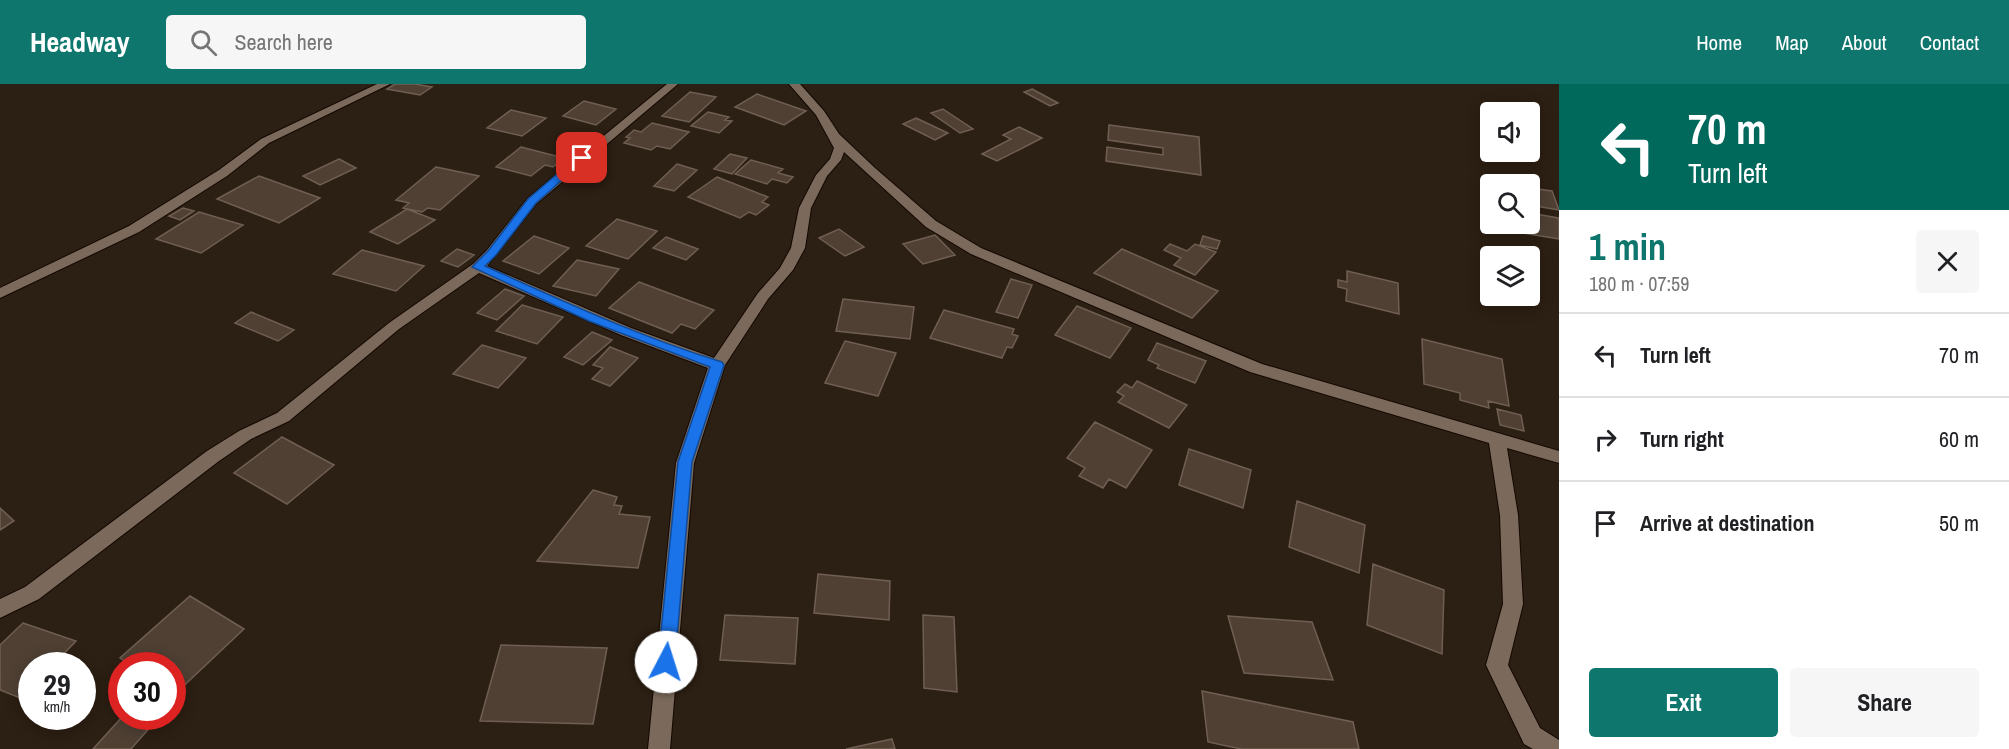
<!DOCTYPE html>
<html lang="en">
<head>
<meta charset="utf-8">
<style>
	body { margin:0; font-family:"Archivo Narrow",sans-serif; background:#f6f6f6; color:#202124; height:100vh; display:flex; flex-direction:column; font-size:22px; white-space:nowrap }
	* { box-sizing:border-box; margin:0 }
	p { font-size:20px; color:#757577 }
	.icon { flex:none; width:33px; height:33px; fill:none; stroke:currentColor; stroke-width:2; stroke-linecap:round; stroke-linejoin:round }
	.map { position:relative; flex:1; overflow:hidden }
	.side { display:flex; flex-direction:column; background:#fff; width:450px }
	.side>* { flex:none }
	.guide { background:#00695c; color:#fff; overflow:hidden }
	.controls { position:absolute; left:1480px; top:18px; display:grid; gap:12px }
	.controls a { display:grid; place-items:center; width:60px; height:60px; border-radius:6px; background:#fff; box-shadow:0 3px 15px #0003; font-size:30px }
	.speed { position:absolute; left:18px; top:568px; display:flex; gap:12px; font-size:30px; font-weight:700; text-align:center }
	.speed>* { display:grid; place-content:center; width:78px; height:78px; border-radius:50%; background:#fff; box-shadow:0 3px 15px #0003; line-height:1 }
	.speed small { font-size:15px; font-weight:400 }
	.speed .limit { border:9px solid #d22; background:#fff; color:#111 }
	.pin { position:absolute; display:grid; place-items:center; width:51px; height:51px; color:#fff; margin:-26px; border-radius:12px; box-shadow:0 3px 9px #0006 }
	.me { position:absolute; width:66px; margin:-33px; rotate:5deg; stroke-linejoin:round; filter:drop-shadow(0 0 4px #0008) }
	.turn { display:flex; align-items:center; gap:21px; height:126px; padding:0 30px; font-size:27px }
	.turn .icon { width:78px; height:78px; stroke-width:2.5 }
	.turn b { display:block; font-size:42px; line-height:51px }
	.round { display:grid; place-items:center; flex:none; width:63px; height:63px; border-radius:6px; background:#f6f6f6 }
	.headline { display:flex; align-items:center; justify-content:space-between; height:102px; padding:0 30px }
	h1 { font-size:36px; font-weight:700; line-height:45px; color:#0f766e }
	.action { display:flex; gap:12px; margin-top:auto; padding:12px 30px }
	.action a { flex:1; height:69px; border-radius:6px; background:#0f766e; color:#fff; font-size:24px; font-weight:700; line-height:69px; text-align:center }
	.action a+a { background:#f6f6f6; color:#202124 }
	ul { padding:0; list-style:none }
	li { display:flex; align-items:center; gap:18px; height:84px; padding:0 30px; border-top:2px solid #e0e0e0 }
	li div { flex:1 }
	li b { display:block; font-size:22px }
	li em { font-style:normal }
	header { display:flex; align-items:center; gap:36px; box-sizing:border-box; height:84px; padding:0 30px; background:#0f766e; color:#fff }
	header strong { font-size:28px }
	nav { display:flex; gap:33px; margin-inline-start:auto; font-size:21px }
	.search { width:420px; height:54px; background:#f6f6f6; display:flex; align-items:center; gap:15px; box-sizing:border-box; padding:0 21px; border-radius:6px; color:#757577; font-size:22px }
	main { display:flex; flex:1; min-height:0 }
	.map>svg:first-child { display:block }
	.building { fill:#4f4033; stroke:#6f5f52; stroke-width:1.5 }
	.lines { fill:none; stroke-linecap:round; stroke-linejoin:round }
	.minor-casing { stroke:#140801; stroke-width:2 }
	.minor { fill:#7b6a5c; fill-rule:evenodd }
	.route { fill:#1a73e8; stroke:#114b97; stroke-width:1.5 }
</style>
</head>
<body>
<header>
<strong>Headway</strong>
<div class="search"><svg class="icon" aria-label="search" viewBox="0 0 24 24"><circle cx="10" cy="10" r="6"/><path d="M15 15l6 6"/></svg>Search here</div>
<nav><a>Home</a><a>Map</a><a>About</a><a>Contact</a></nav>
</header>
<main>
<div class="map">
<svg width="1559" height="665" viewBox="0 0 1559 665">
	<rect width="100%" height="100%" fill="#2c1f13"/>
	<!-- building -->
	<path class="building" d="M 395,0 L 415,0 L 432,3 L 420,11 L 387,5 Z
		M 1032,5 L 1058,19 L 1050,22 L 1024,8 Z
		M 690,8 L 716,13 L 689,38 L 662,32 Z
		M 757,10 L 806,27 L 784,41 L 735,23 Z
		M 584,17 L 616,25 L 596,41 L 563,32 Z
		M 943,25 L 973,45 L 960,49 L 931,29 Z
		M 511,26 L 546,34 L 522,52 L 487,44 Z
		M 708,28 L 729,33 L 725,36 L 732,37 L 719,49 L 691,42 Z
		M 916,34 L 948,49 L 935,56 L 903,40 Z
		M 652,39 L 689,48 L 670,65 L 657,62 L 651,66 L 624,59 L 630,54 L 626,53 L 634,46 L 641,48 Z
		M 1109,41 L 1199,53 L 1201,91 L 1106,77 L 1107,63 L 1163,71 L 1163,64 L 1108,56 Z
		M 1019,43 L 1042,54 L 997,77 L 982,70 L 1011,55 L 1003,51 Z
		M 521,63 L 564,74 L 553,83 L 545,81 L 531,92 L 496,83 Z
		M 730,70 L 747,74 L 732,90 L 714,85 Z
		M 339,75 L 356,84 L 320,101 L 303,92 Z
		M 751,76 L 783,85 L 778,89 L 793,93 L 787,99 L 772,95 L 767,100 L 735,90 Z
		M 677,80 L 697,86 L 674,107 L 654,102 Z
		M 436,83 L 479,92 L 440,126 L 428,124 L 422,128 L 403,124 L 409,119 L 396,116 Z
		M 259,92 L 320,114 L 279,139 L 217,115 Z
		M 717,93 L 768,113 L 762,118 L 769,121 L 756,131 L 749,128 L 740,134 L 688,113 Z
		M 1530,104 L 1552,107 L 1559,126 L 1530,121 Z
		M 183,124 L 194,127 L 180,136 L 169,132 Z
		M 407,125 L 435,136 L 398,160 L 370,148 Z
		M 199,128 L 243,141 L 201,169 L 156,155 Z
		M 1530,129 L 1559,134 L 1559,155 L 1510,147 L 1506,140 L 1530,140 Z
		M 617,135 L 657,147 L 628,175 L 586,162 Z
		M 839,145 L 864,163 L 845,172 L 819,154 Z
		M 935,151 L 955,171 L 923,180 L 903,160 Z
		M 534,152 L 569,164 L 539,190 L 503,177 Z
		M 1203,152 L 1220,157 L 1217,165 L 1200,161 Z
		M 666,153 L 698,165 L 686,176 L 653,164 Z
		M 1170,160 L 1187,167 L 1195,160 L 1216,168 L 1195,191 L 1174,181 L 1181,174 L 1164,166 Z
		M 457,165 L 474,171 L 458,183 L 441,177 Z
		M 1122,165 L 1218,207 L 1192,234 L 1094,189 Z
		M 362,166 L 424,182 L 396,207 L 333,190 Z
		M 577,176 L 619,185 L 596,212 L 553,202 Z
		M 1347,187 L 1398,199 L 1399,230 L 1346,217 L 1347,205 L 1338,203 L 1338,196 L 1347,198 Z
		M 1011,195 L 1032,201 L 1018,234 L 996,228 Z
		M 639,198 L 714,226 L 695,245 L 681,240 L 672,249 L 609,224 Z
		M 505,205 L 524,212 L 497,236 L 477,229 Z
		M 843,215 L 914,223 L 910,255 L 836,247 Z
		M 522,221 L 563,233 L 537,260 L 496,247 Z
		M 1077,222 L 1131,244 L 1110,274 L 1055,251 Z
		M 944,226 L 1014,245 L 1012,250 L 1018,252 L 1012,264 L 1007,263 L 1002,274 L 930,254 Z
		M 251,228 L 294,246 L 278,257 L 235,239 Z
		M 592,248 L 612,256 L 583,281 L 564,273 Z
		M 1422,255 L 1502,275 L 1509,322 L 1488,317 L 1489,324 L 1460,316 L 1460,309 L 1424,300 Z
		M 845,257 L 896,269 L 878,312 L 825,299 Z
		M 1157,259 L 1206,277 L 1195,299 L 1157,284 L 1159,281 L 1148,276 Z
		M 482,261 L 526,274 L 498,304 L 453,290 Z
		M 610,263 L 638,274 L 610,302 L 592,295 L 603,284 L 593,281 Z
		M 1137,297 L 1187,321 L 1169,344 L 1118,318 L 1124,312 L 1117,308 L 1125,300 L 1132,304 Z
		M 1497,325 L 1521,331 L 1524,347 L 1500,341 Z
		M 1095,338 L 1152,366 L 1126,404 L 1109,395 L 1103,404 L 1079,392 L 1085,384 L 1067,374 Z
		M 282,353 L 334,381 L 287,420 L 234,389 Z
		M 1189,365 L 1251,386 L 1243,424 L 1179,401 Z
		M 593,406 L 617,413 L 614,421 L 622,422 L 619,430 L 650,433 L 638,484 L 537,477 Z
		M 1297,417 L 1365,441 L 1359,489 L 1289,463 Z
		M 0,424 L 14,437 L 0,446 Z
		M 1373,480 L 1444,506 L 1442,570 L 1367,541 Z
		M 818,490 L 890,497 L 889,536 L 814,529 Z
		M 190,512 L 244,545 L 175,610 L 172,608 L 172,582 L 132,582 L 120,574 Z
		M 725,531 L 798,534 L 795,580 L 720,576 Z
		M 923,531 L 954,533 L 957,608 L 924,604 Z
		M 1228,532 L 1312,538 L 1333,596 L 1244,589 Z
		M 23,539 L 76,557 L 52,582 L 32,582 L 32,603 L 20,614 L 0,606 L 0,561 Z
		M 501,561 L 607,564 L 593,640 L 480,637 Z
		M 1202,607 L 1353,638 L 1359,665 L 1241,665 L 1208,658 Z
		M 122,633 L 159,633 L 131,665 L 93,665 Z
		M 892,655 L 895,665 L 846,665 Z"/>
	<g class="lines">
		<defs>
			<path id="minor" d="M 377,0 L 390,0 L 269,59 L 227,92 L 139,148 L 0,214 L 0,204 L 129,142 L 219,86 L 261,55 Z
				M 667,0 L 678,0 L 536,120 L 487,182 L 631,244 L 714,274 L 758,209 L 780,184 L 791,164 L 799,124 L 816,91 L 830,75 L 834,64 L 816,31 L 789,0 L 800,0 L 824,27 L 839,50 L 875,84 L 936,137 L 981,164 L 1262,280 L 1559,367 L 1559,379 L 1507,364 L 1518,431 L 1523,520 L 1508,581 L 1540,644 L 1559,656 L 1559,665 L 1533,665 L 1524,660 L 1486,581 L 1503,520 L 1500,431 L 1489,359 L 1250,288 L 971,170 L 926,143 L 844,68 L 841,76 L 827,92 L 811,124 L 805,164 L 793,186 L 768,215 L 725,281 L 694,379 L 670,665 L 648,665 L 676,379 L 708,284 L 621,251 L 479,189 L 399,245 L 289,337 L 251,355 L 219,377 L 39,515 L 0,534 L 0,515 L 25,503 L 207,367 L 239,347 L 277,329 L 389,239 L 473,180 L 487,166 L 528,114 Z"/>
		</defs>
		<!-- minor casing -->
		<use href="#minor" class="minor-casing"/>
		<!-- minor -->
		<use href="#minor" class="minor"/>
	</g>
	<!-- route -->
	<path class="route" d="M 578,72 L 587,74 L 536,119 L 496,171 L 485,182 C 563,217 640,253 722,278 L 724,281 L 692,378 L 675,578 L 672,583 L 666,586 L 660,583 L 658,578 L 678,378 L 710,283 L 589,237 L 472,183 L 488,167 L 528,115 Z"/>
</svg>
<div class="controls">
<a><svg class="icon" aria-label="sound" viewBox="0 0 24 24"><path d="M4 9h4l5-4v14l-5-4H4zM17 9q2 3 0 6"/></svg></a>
<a><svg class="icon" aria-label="search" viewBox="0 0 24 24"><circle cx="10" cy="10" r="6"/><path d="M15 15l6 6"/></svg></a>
<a><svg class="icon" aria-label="layers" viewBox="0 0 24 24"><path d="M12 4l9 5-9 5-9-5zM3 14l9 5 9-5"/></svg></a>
</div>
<div class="speed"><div>29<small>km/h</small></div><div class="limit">30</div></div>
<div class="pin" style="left:582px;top:74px;background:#d93025"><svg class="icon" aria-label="arrive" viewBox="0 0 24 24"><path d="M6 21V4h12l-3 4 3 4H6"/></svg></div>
<svg class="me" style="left:666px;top:578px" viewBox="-20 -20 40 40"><circle r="19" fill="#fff"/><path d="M0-13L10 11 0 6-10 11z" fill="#1a73e8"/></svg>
</div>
<section class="side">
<div class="guide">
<div class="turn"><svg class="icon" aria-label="left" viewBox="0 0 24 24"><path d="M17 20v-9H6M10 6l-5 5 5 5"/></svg><div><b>70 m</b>Turn left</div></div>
</div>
<div class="headline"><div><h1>1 min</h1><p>180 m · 07:59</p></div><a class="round"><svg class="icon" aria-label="close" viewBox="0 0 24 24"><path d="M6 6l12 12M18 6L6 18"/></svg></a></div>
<ul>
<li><svg class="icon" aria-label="left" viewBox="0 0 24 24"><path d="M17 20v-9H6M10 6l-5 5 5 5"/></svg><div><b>Turn left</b></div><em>70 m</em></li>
<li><svg class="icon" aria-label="right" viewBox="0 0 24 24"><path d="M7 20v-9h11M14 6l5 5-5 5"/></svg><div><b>Turn right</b></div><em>60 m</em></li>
<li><svg class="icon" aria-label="arrive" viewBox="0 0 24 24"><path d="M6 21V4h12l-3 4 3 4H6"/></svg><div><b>Arrive at destination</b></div><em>50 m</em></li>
</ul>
<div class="action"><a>Exit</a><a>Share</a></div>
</section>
</main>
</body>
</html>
